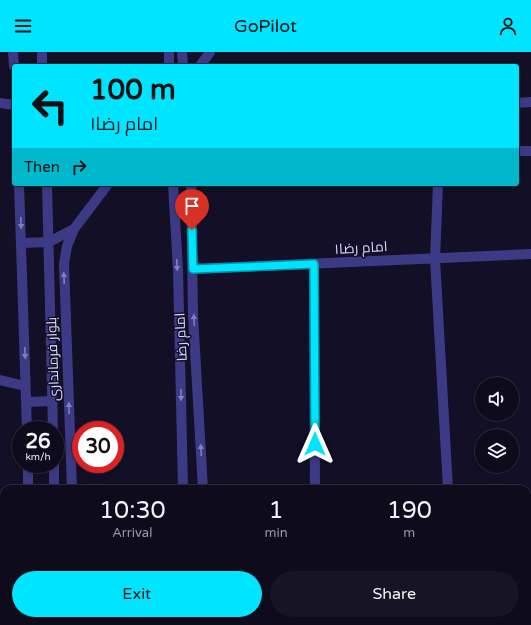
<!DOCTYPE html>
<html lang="en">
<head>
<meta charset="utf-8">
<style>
	body { margin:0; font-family:"Varela Round",Cairo,sans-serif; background:#171425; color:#f1f3f6; height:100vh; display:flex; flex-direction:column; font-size:15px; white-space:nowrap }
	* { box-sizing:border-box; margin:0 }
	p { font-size:13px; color:#9b9ba3 }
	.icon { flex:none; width:22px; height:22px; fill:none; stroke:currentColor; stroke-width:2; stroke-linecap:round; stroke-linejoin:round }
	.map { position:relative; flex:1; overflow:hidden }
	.drawer { position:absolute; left:0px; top:433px; width:531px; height:140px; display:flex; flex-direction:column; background:#0e0b1c; border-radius:12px 12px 0 0; box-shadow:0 2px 6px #0003,0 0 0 1px #2e2b3b }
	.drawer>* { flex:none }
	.guide { position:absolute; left:12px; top:12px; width:507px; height:122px; border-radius:4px; box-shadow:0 2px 6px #0003,0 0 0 1px #2e2b3b; background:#00e5ff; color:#111; overflow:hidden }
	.controls { position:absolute; left:475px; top:325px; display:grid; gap:8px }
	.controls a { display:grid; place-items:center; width:44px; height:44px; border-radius:50%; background:#0e0b1c; box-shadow:0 2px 6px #0003,0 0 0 1px #2e2b3b; font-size:20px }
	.speed { position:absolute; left:12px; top:369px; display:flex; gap:8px; font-size:20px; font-weight:700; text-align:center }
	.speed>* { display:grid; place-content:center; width:52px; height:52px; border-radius:50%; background:#0e0b1c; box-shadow:0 2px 6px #0003,0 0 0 1px #2e2b3b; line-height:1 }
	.speed small { font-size:10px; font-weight:400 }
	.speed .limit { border:6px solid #d22; background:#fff; color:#111 }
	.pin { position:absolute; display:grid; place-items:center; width:34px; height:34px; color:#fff; margin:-41px -17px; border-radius:50% 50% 50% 0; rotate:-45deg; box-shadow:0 0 4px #0007 }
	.pin .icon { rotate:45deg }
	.me { position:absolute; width:44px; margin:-22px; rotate:0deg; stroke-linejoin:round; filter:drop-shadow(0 0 3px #0008) }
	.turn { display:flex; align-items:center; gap:14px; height:84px; padding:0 12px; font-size:18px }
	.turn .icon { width:52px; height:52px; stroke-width:2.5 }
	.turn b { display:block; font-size:28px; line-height:34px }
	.then { display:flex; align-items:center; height:38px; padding:0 12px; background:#0003; gap:8px; font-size:15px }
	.eta { display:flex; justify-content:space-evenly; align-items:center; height:68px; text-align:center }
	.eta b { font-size:24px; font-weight:600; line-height:28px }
	.cta { display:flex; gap:8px; margin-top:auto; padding:8px 12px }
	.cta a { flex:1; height:46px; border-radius:24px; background:#00e5ff; color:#111; font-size:16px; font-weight:600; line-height:46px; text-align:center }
	.cta a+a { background:#171425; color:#f1f3f6 }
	header { display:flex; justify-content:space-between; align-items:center; height:52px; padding:0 12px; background:#00e5ff; color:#111; font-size:18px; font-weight:600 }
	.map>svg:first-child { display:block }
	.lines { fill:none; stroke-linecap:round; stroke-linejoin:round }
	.minor { stroke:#3d3a85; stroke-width:10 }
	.oneway { fill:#837fbc }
	.route-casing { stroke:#0095a6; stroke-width:10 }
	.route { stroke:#00e5ff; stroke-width:7 }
	.labels { text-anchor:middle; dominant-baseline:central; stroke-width:3; stroke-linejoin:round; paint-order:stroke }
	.street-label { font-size:14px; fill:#d9d4ff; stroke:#130f26 }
</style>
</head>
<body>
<header><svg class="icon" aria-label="menu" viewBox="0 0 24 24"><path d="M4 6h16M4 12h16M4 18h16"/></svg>GoPilot<svg class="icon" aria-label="person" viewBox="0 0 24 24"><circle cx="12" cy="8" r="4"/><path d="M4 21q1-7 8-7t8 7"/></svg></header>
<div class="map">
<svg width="531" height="573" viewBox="0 0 531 573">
	<rect width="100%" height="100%" fill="#130f26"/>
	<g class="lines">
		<!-- minor -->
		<path class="minor" d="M 13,0 L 14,14
			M 42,0 L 42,14
			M 169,0 L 169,14
			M 182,0 L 183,14
			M 200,14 L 210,0
			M 0,51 L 14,53
			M 517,51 L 531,50
			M 517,99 L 531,99
			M 19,132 L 27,378
			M 47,132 L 53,378
			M 173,132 L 178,218 L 183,437
			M 191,132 L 193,263 L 203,437
			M 438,132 L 435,207 L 448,437
			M 22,191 L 49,190 L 74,177 L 108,132
			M 314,212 L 315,437
			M 193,217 L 531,202
			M 0,328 L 25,334
			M 26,350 L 52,349
			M 28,412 L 28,437
			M 54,412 L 54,437
			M 72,437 L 64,212 L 67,194 L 74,177
			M 527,467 L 531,466
			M 36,569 L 37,573
			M 83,569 L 84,573
			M 189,569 L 189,573
			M 209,569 L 209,573
			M 319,569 L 319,573
			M 57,573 L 57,569
			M 449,573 L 449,569"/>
	</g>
	<!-- one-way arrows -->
	<defs><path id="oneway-solid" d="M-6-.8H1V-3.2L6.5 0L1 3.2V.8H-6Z"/></defs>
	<g class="oneway">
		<use href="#oneway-solid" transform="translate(21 171) rotate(88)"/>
		<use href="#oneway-solid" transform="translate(177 213) rotate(87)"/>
		<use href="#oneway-solid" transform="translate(64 226) rotate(-92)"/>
		<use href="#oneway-solid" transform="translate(194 268) rotate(-93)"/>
		<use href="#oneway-solid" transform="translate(25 301) rotate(88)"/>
		<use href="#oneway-solid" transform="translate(181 343) rotate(89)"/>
		<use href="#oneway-solid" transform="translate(69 356) rotate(-92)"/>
		<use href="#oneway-solid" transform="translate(201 398) rotate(-93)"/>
	</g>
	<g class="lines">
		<defs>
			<path id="route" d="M 192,178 L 193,217 L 314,212 L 315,392"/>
		</defs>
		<!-- route casing -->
		<use href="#route" class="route-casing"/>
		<!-- route -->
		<use href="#route" class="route"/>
	</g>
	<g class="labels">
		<!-- street labels -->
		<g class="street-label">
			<text transform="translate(361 196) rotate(-3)">امام رضا۱</text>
			<text transform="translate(181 285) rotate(-93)">امام رضا</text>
			<text transform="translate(53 307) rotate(-92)">بلوار فرمانداری</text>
		</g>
	</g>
</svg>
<div class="controls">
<a><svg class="icon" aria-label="sound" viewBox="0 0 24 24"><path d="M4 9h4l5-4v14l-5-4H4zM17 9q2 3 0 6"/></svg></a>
<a><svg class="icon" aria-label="layers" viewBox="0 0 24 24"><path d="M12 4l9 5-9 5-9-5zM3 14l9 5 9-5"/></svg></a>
</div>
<div class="speed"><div>26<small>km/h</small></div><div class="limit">30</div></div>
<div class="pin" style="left:192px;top:178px;background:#d93025"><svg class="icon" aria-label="arrive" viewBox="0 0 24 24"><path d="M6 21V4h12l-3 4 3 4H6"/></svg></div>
<svg class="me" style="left:315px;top:392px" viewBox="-20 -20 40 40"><path d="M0-17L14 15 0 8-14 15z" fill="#00e5ff" stroke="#fff" stroke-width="4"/></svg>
<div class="guide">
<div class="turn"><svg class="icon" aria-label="left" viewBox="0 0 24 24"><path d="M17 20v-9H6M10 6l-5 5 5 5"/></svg><div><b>100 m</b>امام رضا۱</div></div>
<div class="then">Then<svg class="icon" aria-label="right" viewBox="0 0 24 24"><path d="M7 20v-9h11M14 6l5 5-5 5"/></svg></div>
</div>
<section class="drawer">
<div class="eta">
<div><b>10:30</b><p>Arrival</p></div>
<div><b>1</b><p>min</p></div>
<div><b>190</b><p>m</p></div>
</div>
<div class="cta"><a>Exit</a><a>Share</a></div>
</section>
</div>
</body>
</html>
